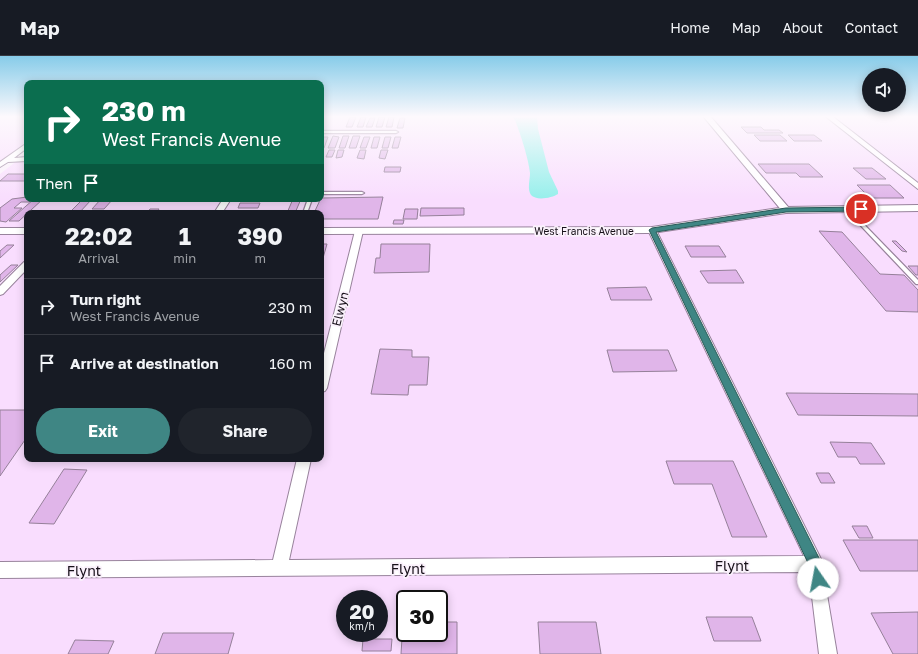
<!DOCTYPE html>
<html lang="en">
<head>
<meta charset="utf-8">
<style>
	body { margin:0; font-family:"Golos Text",sans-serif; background:#20242c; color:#f1f3f6; height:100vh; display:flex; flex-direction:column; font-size:15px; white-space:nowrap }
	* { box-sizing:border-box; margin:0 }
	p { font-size:13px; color:#9ea1a6 }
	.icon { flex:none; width:22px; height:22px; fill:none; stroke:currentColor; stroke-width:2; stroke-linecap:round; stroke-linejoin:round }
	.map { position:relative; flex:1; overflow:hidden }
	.panel { position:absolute; left:24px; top:154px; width:300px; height:252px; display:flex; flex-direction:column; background:#171b24; border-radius:8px; box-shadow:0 2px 10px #0003 }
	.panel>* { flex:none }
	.banner { position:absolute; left:24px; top:24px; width:300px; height:122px; border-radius:8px; box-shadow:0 2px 10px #0003; background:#0b6e4f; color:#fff; overflow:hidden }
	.fabs { position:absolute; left:862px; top:12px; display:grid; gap:8px }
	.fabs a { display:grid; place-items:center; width:44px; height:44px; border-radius:50%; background:#171b24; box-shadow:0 2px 10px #0003; font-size:20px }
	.speed { position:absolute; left:336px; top:534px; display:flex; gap:8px; font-size:20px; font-weight:700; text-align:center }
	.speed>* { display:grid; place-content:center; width:52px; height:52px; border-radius:50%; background:#171b24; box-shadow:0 2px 10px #0003; line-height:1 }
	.speed small { font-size:10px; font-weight:400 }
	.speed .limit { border:2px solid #111; border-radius:6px; background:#fff; color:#111 }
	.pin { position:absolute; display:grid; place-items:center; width:34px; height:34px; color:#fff; margin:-17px; border:2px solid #fff; border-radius:50%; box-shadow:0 1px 4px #0007 }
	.me { position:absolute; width:44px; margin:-22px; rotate:348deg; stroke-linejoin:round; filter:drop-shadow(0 0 3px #0008) }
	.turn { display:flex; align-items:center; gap:14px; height:84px; padding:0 12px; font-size:18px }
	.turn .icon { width:52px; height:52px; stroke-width:2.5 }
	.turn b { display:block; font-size:28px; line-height:34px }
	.then { display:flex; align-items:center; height:38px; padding:0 12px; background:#0003; gap:8px; font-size:15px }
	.eta { display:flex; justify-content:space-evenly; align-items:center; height:68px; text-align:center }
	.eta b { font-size:24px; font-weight:700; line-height:28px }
	.action { display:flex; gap:8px; margin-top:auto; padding:8px 12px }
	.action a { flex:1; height:46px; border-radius:24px; background:#3f8684; color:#fff; font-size:16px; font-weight:700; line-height:46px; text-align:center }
	.action a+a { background:#20242c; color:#f1f3f6 }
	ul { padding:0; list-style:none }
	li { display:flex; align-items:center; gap:12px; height:56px; padding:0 12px; border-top:1px solid #363941 }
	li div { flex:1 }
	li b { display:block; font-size:15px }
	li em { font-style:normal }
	header { display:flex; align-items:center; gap:24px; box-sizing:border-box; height:56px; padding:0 20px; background:#171b24; border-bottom:1px solid #363941 }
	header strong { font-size:19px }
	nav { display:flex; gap:22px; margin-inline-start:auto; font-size:14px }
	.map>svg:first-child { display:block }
	.built { fill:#f9ddfe; fill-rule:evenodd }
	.water { fill:#95efeb }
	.building { fill:#e0b5e9; stroke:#958099 }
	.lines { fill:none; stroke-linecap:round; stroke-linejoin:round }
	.service-casing { stroke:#98839c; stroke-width:2.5 }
	.minor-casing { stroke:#98839c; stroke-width:2 }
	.tertiary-casing { stroke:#98839c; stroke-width:2 }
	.service { fill:#fff; fill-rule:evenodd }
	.minor { fill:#fff; fill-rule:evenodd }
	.tertiary { fill:#fff; fill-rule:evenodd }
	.route { fill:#3f8684; stroke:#295756 }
	.labels { text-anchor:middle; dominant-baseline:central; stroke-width:3.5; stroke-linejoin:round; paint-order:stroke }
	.far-street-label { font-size:10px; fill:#171019; stroke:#faf1fb }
	.street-label { font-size:12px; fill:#171019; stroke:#faf1fb }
	.near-street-label { font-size:14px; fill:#171019; stroke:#faf1fb }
</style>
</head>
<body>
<header>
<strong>Map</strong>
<nav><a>Home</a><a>Map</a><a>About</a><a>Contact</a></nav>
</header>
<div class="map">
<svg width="918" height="598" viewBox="0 0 918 598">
	<rect width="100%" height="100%" fill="#faf1fb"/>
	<!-- built -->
	<path class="built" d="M 0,60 L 27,60 L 27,91 L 0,111 Z
		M 321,60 L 918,60 L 918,598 L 0,598 L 0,118 L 27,97 L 27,143 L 321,143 ZM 27,157 L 321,157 L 321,403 L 27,403 ZM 345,543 L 379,543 L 379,577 L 345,577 ZM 405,543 L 439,543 L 439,577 L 405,577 Z"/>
	<!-- water -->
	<path class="water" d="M 513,60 L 537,60 L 538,73 L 549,116 L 558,135 L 558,138 C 552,142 536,145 531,139 C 527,133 530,124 530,117 C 529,104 519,72 513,60 Z"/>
	<!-- building -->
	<path class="building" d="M 350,61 L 356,61 L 352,71 L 346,71 Z
		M 361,61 L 366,61 L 363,71 L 357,71 Z
		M 379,61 L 385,61 L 382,71 L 376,71 Z
		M 389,61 L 394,61 L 392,71 L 386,71 Z
		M 370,62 L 375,62 L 372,71 L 366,71 Z
		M 400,62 L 405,62 L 403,72 L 397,72 Z
		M 741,71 L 761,71 L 764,74 L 779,74 L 783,77 L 747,77 Z
		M 754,79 L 780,79 L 787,85 L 760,85 Z
		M 788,79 L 814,79 L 822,85 L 794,85 Z
		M 333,80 L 339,81 L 335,92 L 328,92 Z
		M 343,80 L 349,80 L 345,92 L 339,92 Z
		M 353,80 L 360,80 L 356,92 L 349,92 Z
		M 322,81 L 328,81 L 324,92 L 321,92 Z
		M 364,81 L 370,81 L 366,92 L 360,92 Z
		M 374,81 L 380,81 L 377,92 L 371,92 Z
		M 385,81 L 391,81 L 388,92 L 382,92 Z
		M 395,81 L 401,81 L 398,92 L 392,92 Z
		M 329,94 L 335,94 L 332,101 L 326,101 Z
		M 338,94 L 344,94 L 342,101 L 336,102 Z
		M 360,94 L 366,94 L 364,103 L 357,102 Z
		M 381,94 L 388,94 L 385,103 L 379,102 Z
		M 758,108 L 809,108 L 823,121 L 800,121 L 796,117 L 766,117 Z
		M 385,111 L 401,111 L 400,116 L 384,116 Z
		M 853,112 L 872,112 L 886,123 L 866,123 Z
		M 8,118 L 27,118 L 27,125 L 0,125 Z
		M 857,129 L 890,129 L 904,142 L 870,142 Z
		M 27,141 L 27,143 L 33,143 L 29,146 L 21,146 L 14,152 L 22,152 L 6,166 L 0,165 L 0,152 L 12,143 Z
		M 383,141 L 378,163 L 321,163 L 321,157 L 314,157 L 321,142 Z
		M 34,143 L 43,143 L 19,165 L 9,165 Z
		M 83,143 L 92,143 L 79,157 L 69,157 Z
		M 101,143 L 113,143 L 104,153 L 92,153 Z
		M 293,143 L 301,143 L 295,157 L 287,157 Z
		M 240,147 L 260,147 L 258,152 L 238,152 Z
		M 421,152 L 464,152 L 464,159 L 420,160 Z
		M 150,153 L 159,153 L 157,156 L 177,156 L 147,157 Z
		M 405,153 L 418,153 L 417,163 L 403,163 Z
		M 235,155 L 256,155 L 254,157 L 234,157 Z
		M 394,164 L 404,164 L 403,168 L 393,168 Z
		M 819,175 L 842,176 L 880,218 L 904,219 L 918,234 L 918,256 L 886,255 Z
		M 892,185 L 896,185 L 907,196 L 902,195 Z
		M 321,188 L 327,188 L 323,202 L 321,202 Z
		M 381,188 L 430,188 L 429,216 L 374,217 L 376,202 L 380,202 Z
		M 7,189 L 14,189 L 0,202 L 0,195 Z
		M 685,190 L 719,190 L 726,201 L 691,201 Z
		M 11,209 L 18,209 L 0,226 L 0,219 Z
		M 908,210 L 918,210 L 918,219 L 916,219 Z
		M 736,214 L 744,227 L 708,227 L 700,215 Z
		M 646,231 L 652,244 L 611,244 L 607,232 Z
		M 380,293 L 412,294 L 412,301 L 429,301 L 427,329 L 409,329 L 408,339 L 371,338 Z
		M 607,294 L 668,294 L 677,315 L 613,316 Z
		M 786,337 L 918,338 L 918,360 L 798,359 Z
		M 0,354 L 27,354 L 27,381 L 0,420 Z
		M 830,386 L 871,387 L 885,408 L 860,408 L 856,401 L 838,401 Z
		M 161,403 L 260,403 L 260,405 L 160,405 Z
		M 666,405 L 733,405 L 767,481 L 732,481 L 712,428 L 674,428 Z
		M 64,413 L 87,414 L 54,468 L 29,467 Z
		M 816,417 L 829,417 L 835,427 L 821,427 Z
		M 852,470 L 867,470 L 873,482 L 859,482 Z
		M 843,484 L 918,484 L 918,515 L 860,515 Z
		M 918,556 L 918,598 L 893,598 L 871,557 Z
		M 706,561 L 752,561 L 761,585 L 714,585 Z
		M 403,566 L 405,566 L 405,577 L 439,577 L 439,566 L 457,566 L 457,598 L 401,598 Z
		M 538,566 L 596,566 L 601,598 L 540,598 Z
		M 163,577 L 234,577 L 228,598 L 155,598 Z
		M 363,583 L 392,583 L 391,595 L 362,595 Z
		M 75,584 L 114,585 L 108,598 L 68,598 Z"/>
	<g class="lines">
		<defs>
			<path id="service" d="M 321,75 L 396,75 L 398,76 L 396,77 L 321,77 Z
				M 321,136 L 362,136 L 364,137 L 362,138 L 321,138 Z
				M 308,143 L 312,143 L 307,157 L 303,157 Z
				M 846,152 L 848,152 L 918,224 L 918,228 L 916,228 L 846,154 Z"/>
			<path id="minor" d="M 703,60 L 710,60 L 789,152 L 789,156 L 783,156 Z
				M 825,60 L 832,60 L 918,127 L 918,133 Z
				M 27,87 L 27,92 L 14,102 L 27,101 L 27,105 L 8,106 L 0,111 L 0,106 Z
				M 223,143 L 231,143 L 222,157 L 214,157 Z
				M 652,171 L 656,174 L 821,503 L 837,598 L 819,598 L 809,516 L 0,522 L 0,506 L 273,504 L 297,403 L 311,403 L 289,504 L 804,500 L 648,174 Z
				M 359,172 L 363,175 L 327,332 L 325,335 L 321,336 L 321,309 L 355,175 Z
				M 27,205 L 27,213 L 3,238 L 0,239 L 0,230 L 24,206 Z"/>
			<path id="tertiary" d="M 918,149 L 918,155 L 786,157 L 652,177 L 321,178 L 321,172 L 652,171 L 786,151 Z
				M 0,172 L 27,172 L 27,178 L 0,178 Z"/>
		</defs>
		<!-- service casing -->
		<use href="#service" class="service-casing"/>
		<!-- minor casing -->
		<use href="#minor" class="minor-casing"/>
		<!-- tertiary casing -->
		<use href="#tertiary" class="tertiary-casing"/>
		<!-- service -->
		<use href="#service" class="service"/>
		<!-- minor -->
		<use href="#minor" class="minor"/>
		<!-- tertiary -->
		<use href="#tertiary" class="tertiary"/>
	</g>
	<!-- sky -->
	<linearGradient id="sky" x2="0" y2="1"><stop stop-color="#87cce9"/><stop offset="0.42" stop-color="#fdf9fd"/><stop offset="1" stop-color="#fdf9fd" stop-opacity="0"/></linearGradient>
	<rect width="918" height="144" fill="url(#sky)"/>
	<!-- route -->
	<path class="route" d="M 861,151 L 864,153 L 864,155 L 786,156 L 656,176 L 820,504 L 824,523 L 822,528 L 818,530 L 813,528 L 809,509 L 649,174 L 652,172 L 786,152 Z"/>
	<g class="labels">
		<!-- far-street labels -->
		<g class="far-street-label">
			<text x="584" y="175">West Francis Avenue</text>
		</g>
		<!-- street labels -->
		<g class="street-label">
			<text transform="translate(340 253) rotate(-76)">Elwyn</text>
		</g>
		<!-- near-street labels -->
		<g class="near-street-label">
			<text x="732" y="509">Flynt</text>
			<text x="408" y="512">Flynt</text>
			<text x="84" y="514">Flynt</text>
		</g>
	</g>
</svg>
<div class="fabs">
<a><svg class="icon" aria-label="sound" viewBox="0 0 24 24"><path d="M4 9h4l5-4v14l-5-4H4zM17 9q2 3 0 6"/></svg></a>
</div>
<div class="speed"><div>20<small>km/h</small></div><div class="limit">30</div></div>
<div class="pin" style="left:861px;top:153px;background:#d93025"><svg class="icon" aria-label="arrive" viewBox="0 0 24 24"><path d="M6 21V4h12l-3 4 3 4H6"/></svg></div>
<svg class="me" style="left:818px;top:523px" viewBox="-20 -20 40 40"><circle r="19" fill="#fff"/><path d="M0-13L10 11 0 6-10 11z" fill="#3f8684"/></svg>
<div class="banner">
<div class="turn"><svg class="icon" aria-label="right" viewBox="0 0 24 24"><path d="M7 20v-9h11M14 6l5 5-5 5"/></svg><div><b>230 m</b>West Francis Avenue</div></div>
<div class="then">Then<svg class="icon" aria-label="arrive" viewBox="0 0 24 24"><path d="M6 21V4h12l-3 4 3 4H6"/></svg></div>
</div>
<section class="panel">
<div class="eta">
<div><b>22:02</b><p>Arrival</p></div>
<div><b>1</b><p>min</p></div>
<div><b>390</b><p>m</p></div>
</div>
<ul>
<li><svg class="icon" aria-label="right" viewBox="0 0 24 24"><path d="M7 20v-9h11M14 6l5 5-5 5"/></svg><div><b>Turn right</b><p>West Francis Avenue</p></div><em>230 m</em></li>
<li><svg class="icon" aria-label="arrive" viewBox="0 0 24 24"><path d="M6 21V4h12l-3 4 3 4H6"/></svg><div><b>Arrive at destination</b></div><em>160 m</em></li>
</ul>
<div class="action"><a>Exit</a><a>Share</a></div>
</section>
</div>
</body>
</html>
